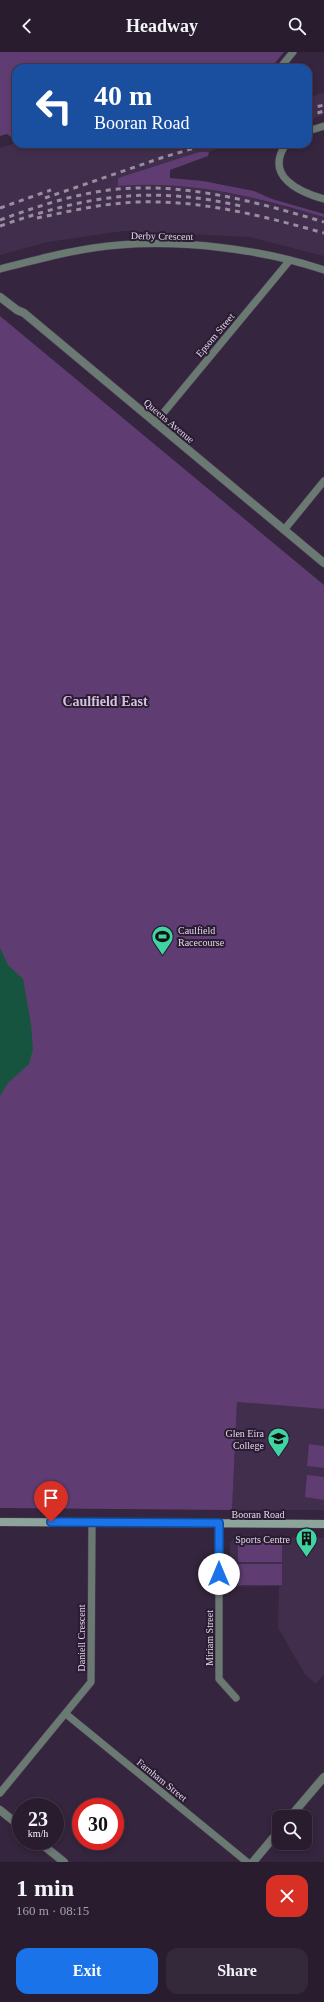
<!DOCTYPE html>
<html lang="en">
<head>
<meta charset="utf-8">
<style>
	body { margin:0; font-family:"Times New Roman",serif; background:#34293a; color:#f1f3f6; height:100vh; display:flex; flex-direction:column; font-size:15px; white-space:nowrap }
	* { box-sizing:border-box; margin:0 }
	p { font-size:13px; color:#a5a1aa }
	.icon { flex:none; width:22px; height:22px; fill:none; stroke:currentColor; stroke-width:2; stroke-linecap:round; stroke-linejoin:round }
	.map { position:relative; height:1810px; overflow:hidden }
	.panel { display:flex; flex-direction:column; background:#281c2e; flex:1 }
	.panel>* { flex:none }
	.banner { position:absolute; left:12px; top:12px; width:300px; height:84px; border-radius:12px; box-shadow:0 2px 6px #0003,0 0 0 1px #443a4a; background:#1a4fa0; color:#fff; overflow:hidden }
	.controls { position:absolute; left:272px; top:1758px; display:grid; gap:8px }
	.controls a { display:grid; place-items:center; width:40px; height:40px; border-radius:8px; background:#281c2e; box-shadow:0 2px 6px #0003,0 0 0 1px #443a4a; font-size:20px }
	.speed { position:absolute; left:12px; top:1746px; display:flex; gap:8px; font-size:20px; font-weight:700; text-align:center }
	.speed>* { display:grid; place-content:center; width:52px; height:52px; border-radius:50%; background:#281c2e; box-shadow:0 2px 6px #0003,0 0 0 1px #443a4a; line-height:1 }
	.speed small { font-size:10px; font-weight:400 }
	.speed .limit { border:6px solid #d22; background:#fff; color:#111 }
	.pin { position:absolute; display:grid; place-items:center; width:34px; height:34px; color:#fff; margin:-41px -17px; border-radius:50% 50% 50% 0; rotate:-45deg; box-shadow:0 0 4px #0007 }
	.pin .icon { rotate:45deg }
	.me { position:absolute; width:44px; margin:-22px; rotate:0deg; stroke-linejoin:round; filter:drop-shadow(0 0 3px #0008) }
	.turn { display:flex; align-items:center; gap:14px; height:84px; padding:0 16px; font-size:18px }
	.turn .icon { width:52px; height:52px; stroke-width:2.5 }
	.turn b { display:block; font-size:28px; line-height:34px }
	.round { display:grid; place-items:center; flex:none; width:42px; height:42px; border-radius:12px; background:#34293a }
	.headline { display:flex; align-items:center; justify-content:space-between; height:68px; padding:0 16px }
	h1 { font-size:24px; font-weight:700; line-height:30px }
	.cta { display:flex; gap:8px; margin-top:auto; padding:8px 16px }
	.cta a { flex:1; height:46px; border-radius:12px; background:#1a73e8; color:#fff; font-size:16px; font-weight:700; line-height:46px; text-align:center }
	.cta a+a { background:#34293a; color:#f1f3f6 }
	header { display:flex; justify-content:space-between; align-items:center; height:52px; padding:0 16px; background:#281c2e; font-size:18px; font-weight:700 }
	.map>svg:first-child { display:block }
	.built { fill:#412e4c }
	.green { fill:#5f3d72 }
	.water { fill:#17543f }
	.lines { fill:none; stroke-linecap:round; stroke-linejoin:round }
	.minor-casing { stroke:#504159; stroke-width:8 }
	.tertiary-casing { stroke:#504159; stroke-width:9 }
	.secondary-casing { stroke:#504159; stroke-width:9 }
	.minor { stroke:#6a7972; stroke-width:7 }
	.tertiary { stroke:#6a7972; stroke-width:8 }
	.secondary { stroke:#8ca499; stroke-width:8 }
	.rail { stroke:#998da0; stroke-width:3; stroke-dasharray:5 5; stroke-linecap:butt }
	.route-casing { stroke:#114b97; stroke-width:10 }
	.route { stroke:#1a73e8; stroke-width:7 }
	.labels { text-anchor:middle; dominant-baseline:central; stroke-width:4; stroke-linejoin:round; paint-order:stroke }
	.street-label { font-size:10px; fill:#e0d7e6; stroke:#2b1c33 }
	.poi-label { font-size:10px; fill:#e0d7e6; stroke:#2b1c33; text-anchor:end }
	.district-label { font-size:14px; font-weight:bold; fill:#d5c2e1; stroke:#2b1c33 }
</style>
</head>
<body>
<header><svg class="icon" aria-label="back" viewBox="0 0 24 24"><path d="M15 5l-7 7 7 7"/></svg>Headway<svg class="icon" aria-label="search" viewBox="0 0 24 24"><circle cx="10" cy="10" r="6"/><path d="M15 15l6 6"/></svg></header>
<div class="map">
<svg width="324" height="1810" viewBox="0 0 324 1810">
	<rect width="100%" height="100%" fill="#35253e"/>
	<!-- built -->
	<path class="built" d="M 324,40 L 324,63 L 308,68 L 308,46 Z
		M 16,91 L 231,92 L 209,100 L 199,100 L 118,126 L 118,134 L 150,131 L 201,135 L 247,145 L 324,165 L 324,204 L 249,185 L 123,179 L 48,190 L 0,203 L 0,96 Z
		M 237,1350 L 324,1357 L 324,1458 L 232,1458 Z
		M 236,1485 L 324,1486 L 324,1622 L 316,1632 L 305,1622 L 278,1576 L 279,1534 L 230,1535 L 230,1491 Z"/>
	<!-- green -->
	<path class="green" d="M 0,0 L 284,0 L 271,16 L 16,16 L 16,89 L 7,82 L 0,84 Z
		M 199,100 L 209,100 L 208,104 L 170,118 L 170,126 L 203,129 L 254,139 L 272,147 L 324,162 L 324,165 C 255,145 191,128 118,134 L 118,126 Z
		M 0,264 L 324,533 L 324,1357 L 237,1350 L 232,1458 L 0,1456 Z
		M 309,1392 L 324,1394 L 324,1416 L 307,1414 Z
		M 307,1423 L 324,1425 L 324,1448 L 305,1445 Z
		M 238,1490 L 282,1490 L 282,1510 L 238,1510 Z
		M 238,1512 L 282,1512 L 282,1533 L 238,1533 Z"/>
	<!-- water -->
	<path class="water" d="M 0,896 L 8,913 L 23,927 L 31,972 L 33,997 L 29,1012 L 8,1031 L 0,1044 Z"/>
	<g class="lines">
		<defs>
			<path id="minor" d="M 280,16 L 293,0
				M 308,79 L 324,74
				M 286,92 C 264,124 299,140 324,147
				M 0,217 C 39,207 79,196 119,193 C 183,188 263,197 324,218
				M 155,371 L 290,208
				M 284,478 L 324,429
				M 219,1471 L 219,1627 L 236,1646
				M 66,1662 L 247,1810
				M 0,1741 L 91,1630 L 92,1471"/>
			<path id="tertiary" d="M 0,245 L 17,258 L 24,261 L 324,511
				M 0,1758 L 21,1775
				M 290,1765 L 324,1725
				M 38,1789 L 64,1810
				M 253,1810 L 279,1779"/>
			<path id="secondary" d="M 0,1470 L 324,1472"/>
		</defs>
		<!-- minor casing -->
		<use href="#minor" class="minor-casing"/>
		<!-- tertiary casing -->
		<use href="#tertiary" class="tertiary-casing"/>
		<!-- secondary casing -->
		<use href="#secondary" class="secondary-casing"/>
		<!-- minor -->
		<use href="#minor" class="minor"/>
		<!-- tertiary -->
		<use href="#tertiary" class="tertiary"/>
		<!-- secondary -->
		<use href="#secondary" class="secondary"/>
		<!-- rail -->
		<path class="rail" d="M 308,57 L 324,53
			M 308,64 L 324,59
			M 45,146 L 164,105 L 208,92
			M 0,156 L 51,138
			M 37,166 C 71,159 104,151 139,150 C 202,148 263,164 324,181
			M 0,168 C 38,154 77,141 118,137 C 188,131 257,150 324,170
			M 0,174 C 88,143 153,133 245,155"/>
	</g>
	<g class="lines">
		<defs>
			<path id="route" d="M 51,1470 L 219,1471 L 219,1522"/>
		</defs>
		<!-- route casing -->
		<use href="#route" class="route-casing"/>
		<!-- route -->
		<use href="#route" class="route"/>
	</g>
	<!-- icons -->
	<defs>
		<symbol id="stadium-pin" viewBox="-11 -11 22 30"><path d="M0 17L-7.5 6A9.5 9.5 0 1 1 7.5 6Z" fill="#3fd4a2" stroke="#2b1c33"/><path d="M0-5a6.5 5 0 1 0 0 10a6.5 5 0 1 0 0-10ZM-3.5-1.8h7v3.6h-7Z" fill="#111"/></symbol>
		<symbol id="school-pin" viewBox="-11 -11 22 30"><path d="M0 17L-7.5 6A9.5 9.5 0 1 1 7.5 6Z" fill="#3fd4a2" stroke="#2b1c33"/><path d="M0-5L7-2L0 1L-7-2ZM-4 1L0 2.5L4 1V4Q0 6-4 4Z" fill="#111"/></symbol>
		<symbol id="building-pin" viewBox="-11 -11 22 30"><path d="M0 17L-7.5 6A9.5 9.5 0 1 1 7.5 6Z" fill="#3fd4a2" stroke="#2b1c33"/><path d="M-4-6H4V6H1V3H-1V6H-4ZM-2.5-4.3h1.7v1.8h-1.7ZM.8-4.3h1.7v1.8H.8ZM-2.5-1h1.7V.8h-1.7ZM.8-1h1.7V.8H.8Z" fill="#111"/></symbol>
	</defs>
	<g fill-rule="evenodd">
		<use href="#stadium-pin" x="150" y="872" width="25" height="34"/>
		<use href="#school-pin" x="266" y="1374" width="25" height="34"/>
		<use href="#building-pin" x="294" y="1474" width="25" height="34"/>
	</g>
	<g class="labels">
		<!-- street labels -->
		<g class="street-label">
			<text transform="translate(162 184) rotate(1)">Derby Crescent</text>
			<text transform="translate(215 283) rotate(-50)">Epsom Street</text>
			<text transform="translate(169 369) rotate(40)">Queens Avenue</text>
			<text x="258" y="1462">Booran Road</text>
			<text transform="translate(81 1586) rotate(-90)">Daniell Crescent</text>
			<text transform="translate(209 1586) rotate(-90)">Miriam Street</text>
			<text transform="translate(162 1728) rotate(39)">Farnham Street</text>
		</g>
		<!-- poi labels -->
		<g class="poi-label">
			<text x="178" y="878" text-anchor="start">Caulfield<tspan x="178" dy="12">Racecourse</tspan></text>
			<text x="264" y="1381">Glen Eira<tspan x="264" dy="12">College</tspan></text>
			<text x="290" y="1487">Sports Centre</text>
		</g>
		<!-- district labels -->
		<g class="district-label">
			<text x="105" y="649">Caulfield East</text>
		</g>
	</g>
</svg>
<div class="controls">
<a><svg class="icon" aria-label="search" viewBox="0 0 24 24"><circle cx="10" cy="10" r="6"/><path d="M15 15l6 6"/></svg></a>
</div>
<div class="speed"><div>23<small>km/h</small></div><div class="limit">30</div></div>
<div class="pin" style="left:51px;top:1470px;background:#d93025"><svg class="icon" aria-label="arrive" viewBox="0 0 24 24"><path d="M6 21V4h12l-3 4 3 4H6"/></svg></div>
<svg class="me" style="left:219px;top:1522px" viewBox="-20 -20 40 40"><circle r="19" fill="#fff"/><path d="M0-13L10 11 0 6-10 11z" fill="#1a73e8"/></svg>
<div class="banner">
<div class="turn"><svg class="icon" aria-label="left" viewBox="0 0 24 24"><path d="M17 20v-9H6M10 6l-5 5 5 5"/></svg><div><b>40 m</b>Booran Road</div></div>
</div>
</div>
<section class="panel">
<div class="headline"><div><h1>1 min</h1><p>160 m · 08:15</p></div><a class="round" style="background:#d93025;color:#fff"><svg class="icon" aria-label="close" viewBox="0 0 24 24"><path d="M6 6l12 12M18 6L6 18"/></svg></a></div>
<div class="cta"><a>Exit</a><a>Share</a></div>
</section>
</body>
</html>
